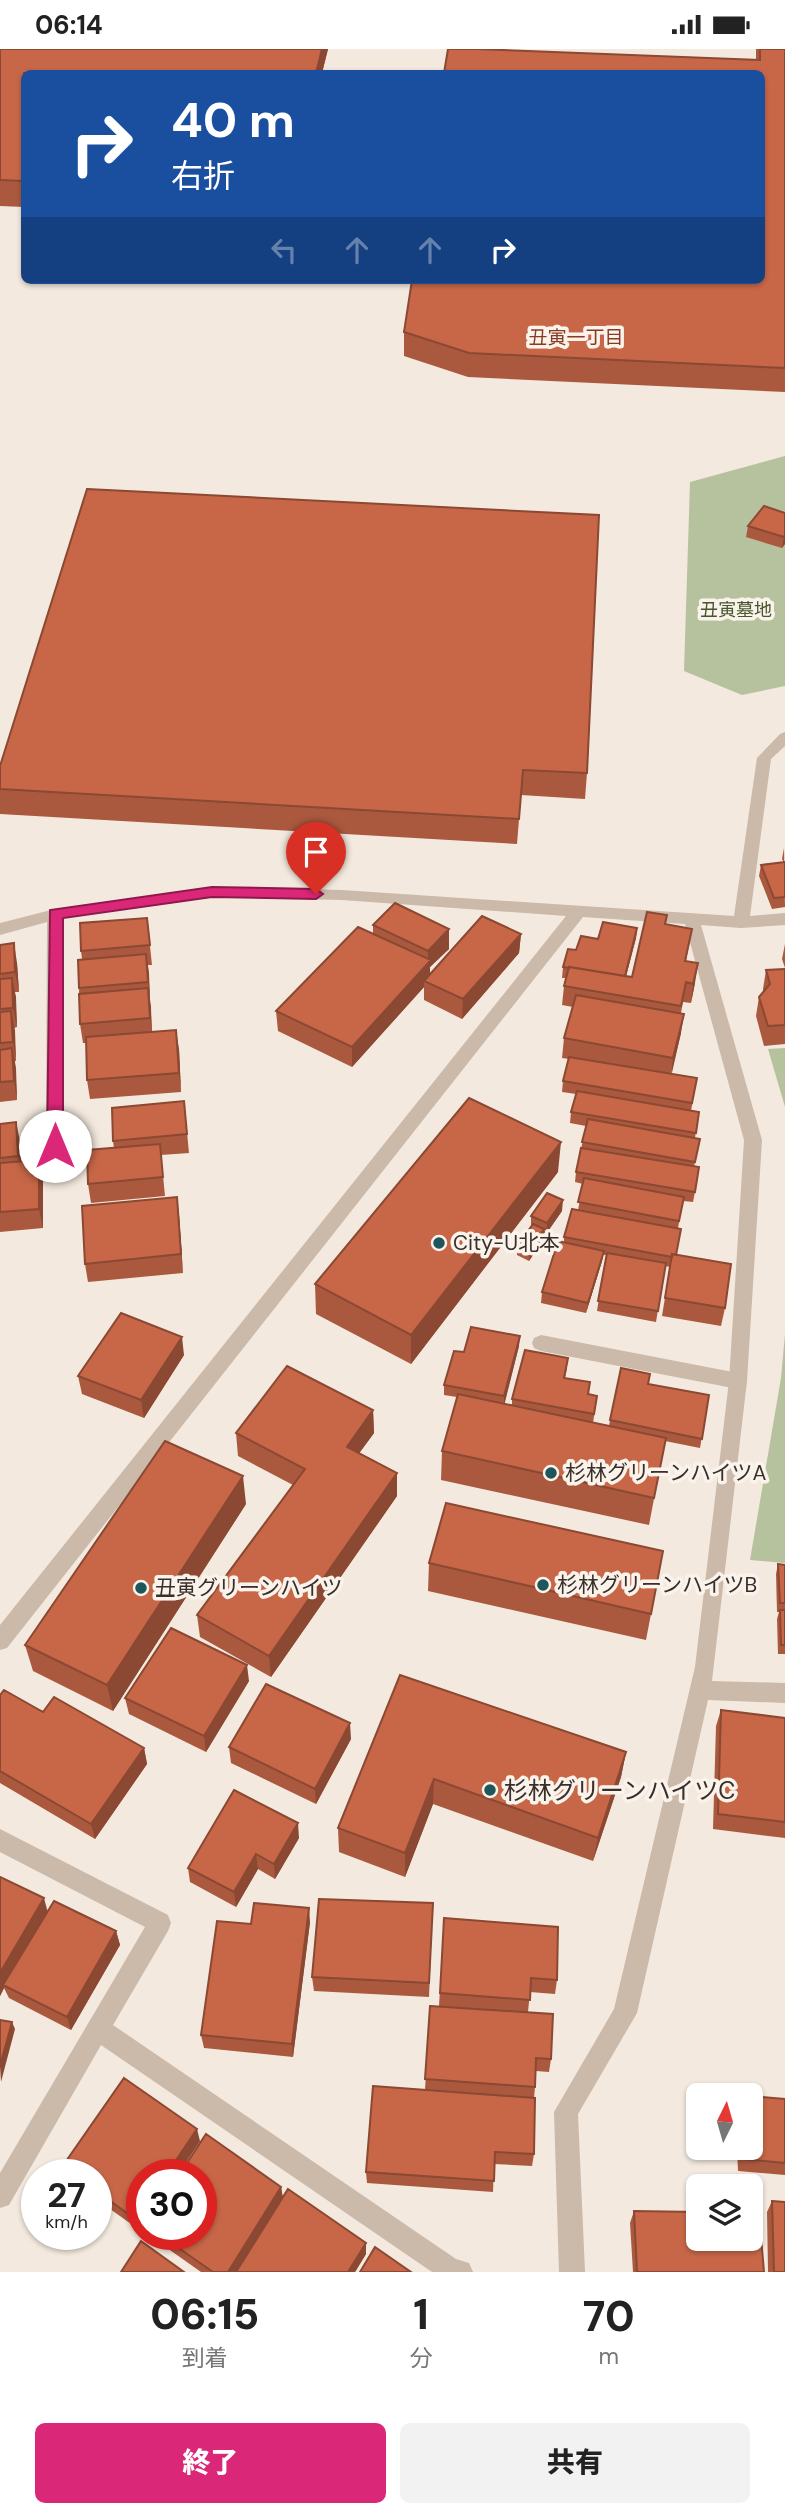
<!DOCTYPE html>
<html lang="ja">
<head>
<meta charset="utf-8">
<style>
	body { margin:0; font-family:"DM Sans","Noto Sans JP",sans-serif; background:#f2f2f2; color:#222; height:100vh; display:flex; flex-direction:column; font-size:26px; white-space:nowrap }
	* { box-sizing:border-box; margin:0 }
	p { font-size:23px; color:#767676 }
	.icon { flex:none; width:38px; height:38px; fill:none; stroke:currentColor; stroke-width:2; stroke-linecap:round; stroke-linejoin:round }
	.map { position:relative; height:2223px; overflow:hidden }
	.panel { display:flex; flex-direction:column; background:#fff; flex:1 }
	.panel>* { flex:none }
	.banner { position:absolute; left:21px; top:21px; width:744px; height:214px; border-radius:10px; box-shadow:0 2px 5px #0004; background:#1a4fa0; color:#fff; overflow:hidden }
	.needle { width:46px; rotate:5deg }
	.fabs { position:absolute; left:686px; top:2034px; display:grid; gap:14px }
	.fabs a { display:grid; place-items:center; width:77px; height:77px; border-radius:10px; background:#fff; box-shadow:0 2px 5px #0004; font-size:35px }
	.speed { position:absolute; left:21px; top:2110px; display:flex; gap:14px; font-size:35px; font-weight:700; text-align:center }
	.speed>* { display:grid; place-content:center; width:91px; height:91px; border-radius:50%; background:#fff; box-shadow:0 2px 5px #0004; line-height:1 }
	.speed small { font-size:18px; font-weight:400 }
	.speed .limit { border:10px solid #d22; background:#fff; color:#111 }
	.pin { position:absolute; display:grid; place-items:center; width:60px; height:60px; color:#fff; margin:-72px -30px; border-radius:50% 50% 50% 0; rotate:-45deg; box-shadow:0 0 7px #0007 }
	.pin .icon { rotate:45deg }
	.me { position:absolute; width:77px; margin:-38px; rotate:0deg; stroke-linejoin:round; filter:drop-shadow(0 0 5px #0008) }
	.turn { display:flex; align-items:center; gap:24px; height:147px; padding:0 35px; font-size:32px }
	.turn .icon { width:91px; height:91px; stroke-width:2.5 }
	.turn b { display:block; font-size:49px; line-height:60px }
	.lanes { display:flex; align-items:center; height:66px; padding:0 35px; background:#0003; justify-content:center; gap:35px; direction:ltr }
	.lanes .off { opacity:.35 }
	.eta { display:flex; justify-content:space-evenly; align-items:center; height:119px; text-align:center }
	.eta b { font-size:42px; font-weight:800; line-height:49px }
	.cta { display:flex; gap:14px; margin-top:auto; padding:14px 35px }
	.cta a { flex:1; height:80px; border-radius:10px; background:#db2777; color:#fff; font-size:28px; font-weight:800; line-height:80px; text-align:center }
	.cta a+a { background:#f2f2f2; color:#222 }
	.status { display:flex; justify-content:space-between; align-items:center; height:49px; padding:0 35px; background:#fff; direction:ltr }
	.status svg { height:19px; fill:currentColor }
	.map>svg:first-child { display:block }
	.green { fill:#b6c29d }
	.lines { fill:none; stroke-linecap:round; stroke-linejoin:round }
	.lane { fill:#cbb9a9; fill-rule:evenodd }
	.street { fill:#cbb9a9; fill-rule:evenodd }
	.wall { fill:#ab593e }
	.shaded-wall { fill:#8b4832 }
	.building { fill:#c76748; stroke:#8b4832; stroke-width:2 }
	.route { fill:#db2777; stroke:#8e194d; stroke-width:2 }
	.poi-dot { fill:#1e565b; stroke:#faf3eb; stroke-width:2.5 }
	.labels { text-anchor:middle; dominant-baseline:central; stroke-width:7; stroke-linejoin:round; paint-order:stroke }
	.far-park-label { font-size:18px; fill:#47572d; stroke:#faf3eb }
	.far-neighbourhood-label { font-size:19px; fill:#893a21; stroke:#faf3eb }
	.poi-label { font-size:21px; fill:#392e29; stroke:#faf3eb; text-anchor:start }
	.near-poi-label { font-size:24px; fill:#392e29; stroke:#faf3eb; text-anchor:start }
</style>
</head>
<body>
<div class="status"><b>06:14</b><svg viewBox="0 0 49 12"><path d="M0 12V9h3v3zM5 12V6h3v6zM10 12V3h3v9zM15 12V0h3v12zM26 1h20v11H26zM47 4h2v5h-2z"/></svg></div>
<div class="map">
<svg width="785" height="2223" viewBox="0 0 785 2223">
	<rect width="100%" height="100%" fill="#f3e9de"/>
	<!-- green -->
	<path class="green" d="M 785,407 L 785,637 L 742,646 L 684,622 L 690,433 Z
		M 785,999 L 785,1058 L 768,1000 Z
		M 785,1285 L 785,1514 L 750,1511 L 781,1329 Z"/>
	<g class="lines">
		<!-- lane -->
		<path class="lane" d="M 541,1286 L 738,1324 L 745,1326 L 747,1332 L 745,1338 L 738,1340 L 541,1302 L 534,1299 L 532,1294 L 534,1289 Z"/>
		<!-- street -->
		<path class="street" d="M 785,683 L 785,697 L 771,710 L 750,867 L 785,864 L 785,876 L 741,879 L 701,876 L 762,1091 L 747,1332 L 712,1632 L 785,1634 L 785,1654 L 708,1651 L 637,1964 L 578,2065 L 585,2223 L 559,2223 L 554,2063 L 614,1960 L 695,1618 L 729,1332 L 744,1091 L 685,875 L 583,868 L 7,1599 L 0,1601 L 0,1576 L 566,867 L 342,851 L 212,848 L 63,869 L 64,1097 L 61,1102 L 49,1102 L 46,1097 L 47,873 L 0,886 L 0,874 L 55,860 L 212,838 L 342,841 L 734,867 L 757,709 L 780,685 Z
			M 0,1780 L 168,1866 L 171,1874 L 168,1882 L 113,1976 L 456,2210 L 469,2214 L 473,2223 L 432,2223 L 101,1996 L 9,2156 L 0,2159 L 0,2124 L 145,1878 L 0,1803 Z"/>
	</g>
	<!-- wall -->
	<path class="wall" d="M 0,0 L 328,0 L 322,24 L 24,24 L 24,158 L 0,157 Z
		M 756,0 L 785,0 L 785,343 L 468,328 L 404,307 L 404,283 L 756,11 Z
		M 87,440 L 587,724 L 585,750 L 521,746 L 517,795 L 0,765 L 0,740 Z
		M 785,464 L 785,495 L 782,499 L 746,488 L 748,477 Z
		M 784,799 L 785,858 L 772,860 L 759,827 L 761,816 L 784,814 L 782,810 Z
		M 147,869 L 152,916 L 148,916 L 152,983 L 179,1000 L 181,1043 L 90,1050 L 87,1031 L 87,994 L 83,994 L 80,975 L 79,939 L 82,910 L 81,902 Z
		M 373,876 L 449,880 L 449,900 L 430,918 L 430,925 L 521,885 L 519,904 L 462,970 L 424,951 L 424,938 L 352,1018 L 278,982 L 276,962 L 373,885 Z
		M 666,876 L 692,880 L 686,912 L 695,934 L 691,954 L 683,953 L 681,964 L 681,984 L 671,1025 L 697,1029 L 691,1062 L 699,1063 L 695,1089 L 700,1090 L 694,1118 L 695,1143 L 693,1153 L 683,1152 L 678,1179 L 676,1206 L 725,1259 L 721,1277 L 662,1267 L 670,1218 L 665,1217 L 656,1273 L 597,1262 L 606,1206 L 603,1206 L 602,1212 L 586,1264 L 541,1254 L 542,1243 L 564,1193 L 564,1188 L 578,1161 L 583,1135 L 575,1133 L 576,1123 L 586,1077 L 570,1074 L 571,1063 L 576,1045 L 562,1043 L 563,1032 L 569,1010 L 562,1009 L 564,989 L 573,958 L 562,956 L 564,937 L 566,929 L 562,929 L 563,918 L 576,901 L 598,890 L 637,879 L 636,889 L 626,927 L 632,928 Z
		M 785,895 L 785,919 L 782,910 Z
		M 0,896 L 17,914 L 19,943 L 15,943 L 17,978 L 14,979 L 16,1012 L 15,1012 L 17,1051 L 0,1053 Z
		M 785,920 L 785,995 L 764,997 L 756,967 L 759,948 L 763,943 L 763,940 L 766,921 Z
		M 184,1052 L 189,1104 L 161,1106 L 165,1147 L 91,1154 L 88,1135 L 114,1099 L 113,1092 Z
		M 0,1075 L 20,1092 L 21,1112 L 43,1130 L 43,1179 L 0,1183 Z
		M 558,1123 L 411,1315 L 316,1265 L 315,1235 Z
		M 562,1162 L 546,1185 L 544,1184 L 543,1191 L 529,1212 L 517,1206 L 518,1196 L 531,1178 L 531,1167 Z
		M 179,1166 L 183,1224 L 88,1233 L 85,1215 Z
		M 519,1297 L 504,1355 L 512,1356 L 512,1350 L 567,1319 L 565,1329 L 588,1345 L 597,1347 L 593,1374 L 609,1377 L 610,1371 L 649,1335 L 709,1346 L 700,1399 L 665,1392 L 649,1476 L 441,1431 L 442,1402 L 457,1348 L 444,1346 L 444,1336 L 464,1303 Z
		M 184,1306 L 144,1369 L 82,1345 L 78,1327 Z
		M 373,1361 L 374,1384 L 359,1404 L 397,1447 L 271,1628 L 200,1588 L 197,1566 L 293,1436 L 238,1407 L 236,1384 Z
		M 246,1455 L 113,1662 L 33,1622 L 25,1596 Z
		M 663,1502 L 646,1591 L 428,1542 L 429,1514 Z
		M 778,1515 L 785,1516 L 785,1605 L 778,1605 L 777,1570 L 779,1563 L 777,1563 L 776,1525 Z
		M 400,1626 L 626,1703 L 621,1728 L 593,1812 L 433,1755 L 405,1828 L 339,1803 L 338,1779 Z
		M 249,1632 L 206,1703 L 129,1665 L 125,1649 Z
		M 0,1646 L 144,1699 L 147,1715 L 95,1790 L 0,1734 Z
		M 721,1661 L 785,1669 L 785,1789 L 713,1780 L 716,1677 Z
		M 351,1690 L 316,1755 L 231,1714 L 229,1698 Z
		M 299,1789 L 275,1830 L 258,1820 L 236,1858 L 190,1833 L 188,1819 Z
		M 0,1828 L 47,1862 L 116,1882 L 120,1896 L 71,1981 L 9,1949 L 4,1939 L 0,1947 Z
		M 433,1854 L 429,1948 L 314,1942 L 312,1928 Z
		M 444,1869 L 557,1931 L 555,1945 L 530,1943 L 528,1963 L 551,2010 L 549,2023 L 536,2022 L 535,2038 L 534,2049 L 534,2105 L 532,2117 L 494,2115 L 493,2143 L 367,2134 L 366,2123 L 425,2041 L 430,1957 L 439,1957 Z
		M 310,1873 L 293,2008 L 204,1999 L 201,1986 L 251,1875 Z
		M 785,2050 L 785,2126 L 738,2122 L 737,2098 L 751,2098 Z
		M 200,2092 L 141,2182 L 96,2150 L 96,2126 L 66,2126 L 62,2118 Z
		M 281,2138 L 283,2149 L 366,2194 L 366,2205 L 355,2223 L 201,2223 L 150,2187 L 150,2186 L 201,2186 Z
		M 772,2152 L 785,2223 L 768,2223 L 767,2163 Z
		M 634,2162 L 764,2223 L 633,2223 L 630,2174 Z"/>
	<!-- shaded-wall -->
	<path class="shaded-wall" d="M 322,0 L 328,0 L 322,24 L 316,24 Z
		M 785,486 L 785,495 L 782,499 L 784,488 Z
		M 637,879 L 636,889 L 623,939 L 624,929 Z
		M 449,880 L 449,900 L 430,918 L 430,931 L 424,932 L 424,938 L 352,1018 L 352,998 L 428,915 L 428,902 Z
		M 521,885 L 519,904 L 462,970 L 463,950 Z
		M 14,894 L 17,914 L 19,943 L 15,923 Z
		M 146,905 L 149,924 L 150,952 L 148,933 Z
		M 698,914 L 695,934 L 691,954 L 693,935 Z
		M 12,929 L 16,948 L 17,978 L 13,959 Z
		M 148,939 L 151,958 L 152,988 L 150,969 Z
		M 11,962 L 15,981 L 16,1012 L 13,993 Z
		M 684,965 L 681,984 L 671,1028 L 673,1009 Z
		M 176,981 L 179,1000 L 181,1043 L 179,1024 Z
		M 12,999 L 16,1019 L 17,1051 L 14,1032 Z
		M 16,1073 L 20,1092 L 22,1126 L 18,1107 Z
		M 561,1093 L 558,1123 L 411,1315 L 411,1286 Z
		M 39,1111 L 43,1130 L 43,1179 L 39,1160 Z
		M 177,1148 L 179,1166 L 183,1224 L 181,1205 Z
		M 563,1151 L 562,1162 L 546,1185 L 547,1174 Z
		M 544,1180 L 543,1191 L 529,1212 L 530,1201 Z
		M 604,1202 L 602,1212 L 586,1264 L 588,1254 Z
		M 520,1287 L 519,1297 L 504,1357 L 504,1347 Z
		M 182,1288 L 184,1306 L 144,1369 L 141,1351 Z
		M 373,1361 L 374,1384 L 347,1421 L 347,1398 Z
		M 397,1424 L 397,1447 L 271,1628 L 269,1607 Z
		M 243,1427 L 246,1455 L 113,1662 L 107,1636 Z
		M 247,1616 L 249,1632 L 206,1703 L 204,1687 Z
		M 350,1674 L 351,1690 L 316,1755 L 315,1740 Z
		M 144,1699 L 147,1715 L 95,1790 L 91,1775 Z
		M 626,1703 L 621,1728 L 593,1812 L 598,1789 Z
		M 434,1730 L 433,1755 L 405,1828 L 405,1804 Z
		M 298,1774 L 299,1789 L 275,1830 L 274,1815 Z
		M 256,1805 L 258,1820 L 236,1858 L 234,1843 Z
		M 44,1849 L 48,1864 L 3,1936 L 4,1939 L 0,1947 L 0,1924 Z
		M 309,1859 L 310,1873 L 293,2008 L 292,1995 Z
		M 116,1882 L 120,1896 L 71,1981 L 67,1968 Z
		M 12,1973 L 15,1980 L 1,2033 L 0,2017 Z
		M 197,2080 L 200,2092 L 177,2126 L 166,2126 Z
		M 281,2138 L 283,2150 L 237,2223 L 228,2223 Z
		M 142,2164 L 142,2181 L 141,2182 L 137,2171 Z
		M 366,2194 L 366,2205 L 355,2223 L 348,2223 Z"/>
	<!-- building -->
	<path class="building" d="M 0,0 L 322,0 L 316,24 L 24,24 L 24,132 L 0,131 Z
		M 448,0 L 477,0 L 760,11 L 760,0 L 785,0 L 785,319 L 469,304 L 404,283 L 412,231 L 761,231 L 761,24 L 444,24 Z
		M 87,440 L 599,466 L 587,724 L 523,721 L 519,770 L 0,740 L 0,717 Z
		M 764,457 L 785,464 L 785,486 L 784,488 L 748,477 Z
		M 785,813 L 785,848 L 774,849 L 761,816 Z
		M 395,854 L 449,880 L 428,902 L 373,876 Z
		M 647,863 L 667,866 L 665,875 L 692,880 L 685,912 L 698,914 L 693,935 L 686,933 L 681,957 L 564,937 L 569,918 L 632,928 Z
		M 482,867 L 521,885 L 463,950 L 424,932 Z
		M 147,869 L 150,896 L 81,902 L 80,874 Z
		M 603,873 L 637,879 L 625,927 L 569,918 L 569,919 L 563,918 L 568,900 L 576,901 L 581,887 L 598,890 Z
		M 358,878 L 431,911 L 352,998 L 276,962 Z
		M 14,894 L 15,923 L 0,925 L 0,896 Z
		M 146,905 L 148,933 L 79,939 L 78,911 Z
		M 785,920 L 785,976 L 768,977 L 759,948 L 770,935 L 766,921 Z
		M 12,929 L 13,959 L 0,960 L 0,930 Z
		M 148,939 L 150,969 L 80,975 L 79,945 Z
		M 576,946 L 684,965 L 673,1009 L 564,989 Z
		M 11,962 L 13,993 L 0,994 L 0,963 Z
		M 176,981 L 179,1024 L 87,1031 L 86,988 Z
		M 12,999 L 14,1032 L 0,1033 L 0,1001 Z
		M 569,1008 L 697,1029 L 692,1054 L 563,1032 Z
		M 577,1042 L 699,1063 L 696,1084 L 571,1063 Z
		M 469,1049 L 561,1093 L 411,1286 L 315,1235 Z
		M 184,1052 L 187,1085 L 113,1092 L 112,1059 Z
		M 588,1070 L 700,1090 L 695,1113 L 582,1093 Z
		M 16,1073 L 18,1107 L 0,1109 L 0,1075 Z
		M 160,1095 L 163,1128 L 88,1135 L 87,1101 Z
		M 581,1099 L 699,1118 L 695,1143 L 576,1123 Z
		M 39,1111 L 39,1160 L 0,1163 L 0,1114 Z
		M 584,1129 L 684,1148 L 679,1172 L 578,1153 Z
		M 547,1144 L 563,1151 L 547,1174 L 531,1167 Z
		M 177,1148 L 181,1205 L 85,1215 L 82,1157 Z
		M 572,1160 L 681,1180 L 676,1206 L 672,1205 L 672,1208 L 564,1188 Z
		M 533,1175 L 544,1180 L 530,1201 L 518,1196 Z
		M 558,1192 L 604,1202 L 588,1254 L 542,1243 Z
		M 607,1204 L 666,1214 L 658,1262 L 598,1252 Z
		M 672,1205 L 731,1215 L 725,1259 L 665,1249 Z
		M 121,1264 L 182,1288 L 141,1351 L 78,1327 Z
		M 471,1278 L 520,1287 L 504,1347 L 444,1336 L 454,1302 L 464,1303 Z
		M 525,1301 L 568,1309 L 564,1329 L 590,1333 L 588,1345 L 597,1347 L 594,1365 L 512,1350 Z
		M 287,1317 L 373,1361 L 347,1398 L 397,1424 L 269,1607 L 197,1566 L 305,1420 L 236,1384 Z
		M 621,1319 L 650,1325 L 648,1335 L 709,1346 L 702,1390 L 610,1371 Z
		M 458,1345 L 666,1389 L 654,1449 L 442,1402 Z
		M 165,1392 L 243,1427 L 107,1636 L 25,1596 Z
		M 446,1454 L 663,1502 L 651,1565 L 429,1514 Z
		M 778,1515 L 785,1516 L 785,1554 L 780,1554 Z
		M 780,1561 L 785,1561 L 785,1596 L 781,1596 Z
		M 171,1579 L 247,1616 L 204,1687 L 125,1649 Z
		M 400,1626 L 626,1703 L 598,1789 L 434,1730 L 405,1804 L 338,1779 Z
		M 266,1635 L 350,1674 L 315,1740 L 229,1698 Z
		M 4,1641 L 43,1663 L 54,1648 L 144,1699 L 91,1775 L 0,1722 L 0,1646 Z
		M 721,1661 L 785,1669 L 785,1773 L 718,1765 Z
		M 234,1741 L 298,1774 L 274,1815 L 256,1805 L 234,1843 L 188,1819 Z
		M 0,1828 L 44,1849 L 0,1924 Z
		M 319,1850 L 433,1854 L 429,1934 L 312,1928 Z
		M 54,1852 L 116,1882 L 67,1968 L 3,1936 Z
		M 254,1854 L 309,1859 L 292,1995 L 201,1986 L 217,1872 L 251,1875 Z
		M 444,1869 L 558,1878 L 557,1931 L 531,1929 L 530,1951 L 440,1944 Z
		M 430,1957 L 553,1965 L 551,2010 L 536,2009 L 535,2038 L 425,2030 Z
		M 0,1971 L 12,1973 L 0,2017 Z
		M 124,2029 L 197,2080 L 166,2126 L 142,2126 L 142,2164 L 137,2171 L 96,2142 L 96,2126 L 75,2126 L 62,2118 Z
		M 373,2037 L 535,2049 L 534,2105 L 495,2103 L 494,2132 L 366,2123 Z
		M 751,2047 L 785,2050 L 785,2114 L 743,2110 L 743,2098 L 751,2098 Z
		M 206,2085 L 281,2138 L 228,2223 L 213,2223 L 160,2186 L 201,2186 L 201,2126 L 179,2126 Z
		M 288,2140 L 366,2194 L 348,2223 L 236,2223 Z
		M 772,2152 L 785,2153 L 785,2223 L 774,2223 Z
		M 634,2162 L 698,2163 L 698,2189 L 751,2189 L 751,2164 L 759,2164 L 764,2223 L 637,2223 Z
		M 141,2192 L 184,2223 L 121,2223 Z
		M 375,2198 L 411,2223 L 360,2223 Z"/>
	<!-- route -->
	<path class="route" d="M 212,838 L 316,840 L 323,845 L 316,850 L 212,848 L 63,869 L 63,1097 L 55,1103 L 50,1101 L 47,1097 L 50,861 Z"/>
	<!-- markers -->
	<g class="poi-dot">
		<circle cx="439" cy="1194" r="7"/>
		<circle cx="551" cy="1424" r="7"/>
		<circle cx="543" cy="1536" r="7"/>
		<circle cx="141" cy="1539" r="7"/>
		<circle cx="490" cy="1741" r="7"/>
	</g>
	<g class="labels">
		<!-- far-park labels -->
		<g class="far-park-label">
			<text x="736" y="561">丑寅墓地</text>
		</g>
		<!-- far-neighbourhood labels -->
		<g class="far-neighbourhood-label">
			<text x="576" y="288">丑寅一丁目</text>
		</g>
		<!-- poi labels -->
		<g class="poi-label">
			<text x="453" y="1194">City-U北本</text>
			<text x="565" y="1424">杉林グリーンハイツA</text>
			<text x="557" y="1536">杉林グリーンハイツB</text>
			<text x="155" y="1539">丑寅グリーンハイツ</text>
		</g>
		<!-- near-poi labels -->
		<g class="near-poi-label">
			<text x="504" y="1741">杉林グリーンハイツC</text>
		</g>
	</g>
</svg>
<div class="fabs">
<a><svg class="needle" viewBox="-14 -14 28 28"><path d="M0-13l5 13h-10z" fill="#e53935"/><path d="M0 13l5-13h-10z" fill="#767676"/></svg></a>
<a><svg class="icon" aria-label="layers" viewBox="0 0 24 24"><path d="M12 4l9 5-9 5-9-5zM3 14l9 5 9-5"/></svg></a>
</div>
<div class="speed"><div>27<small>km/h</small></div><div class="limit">30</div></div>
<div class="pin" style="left:316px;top:845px;background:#d93025"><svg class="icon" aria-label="arrive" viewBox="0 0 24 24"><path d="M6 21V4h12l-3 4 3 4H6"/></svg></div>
<svg class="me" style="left:55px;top:1097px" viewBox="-20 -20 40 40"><circle r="19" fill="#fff"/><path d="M0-13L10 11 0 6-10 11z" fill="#db2777"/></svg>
<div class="banner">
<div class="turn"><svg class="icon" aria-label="right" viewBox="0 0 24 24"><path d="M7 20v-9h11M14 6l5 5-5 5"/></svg><div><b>40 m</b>右折</div></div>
<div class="lanes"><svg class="icon off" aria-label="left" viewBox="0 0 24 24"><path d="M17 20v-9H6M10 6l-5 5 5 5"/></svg><svg class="icon off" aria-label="ahead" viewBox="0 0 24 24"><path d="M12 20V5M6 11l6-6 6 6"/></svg><svg class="icon off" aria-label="ahead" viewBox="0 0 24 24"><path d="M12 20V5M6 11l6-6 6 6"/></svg><svg class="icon" aria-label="right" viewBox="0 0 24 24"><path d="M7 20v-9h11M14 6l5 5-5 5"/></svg></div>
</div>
</div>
<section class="panel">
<div class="eta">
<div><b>06:15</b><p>到着</p></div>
<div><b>1</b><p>分</p></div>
<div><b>70</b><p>m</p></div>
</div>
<div class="cta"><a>終了</a><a>共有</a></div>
</section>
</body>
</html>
